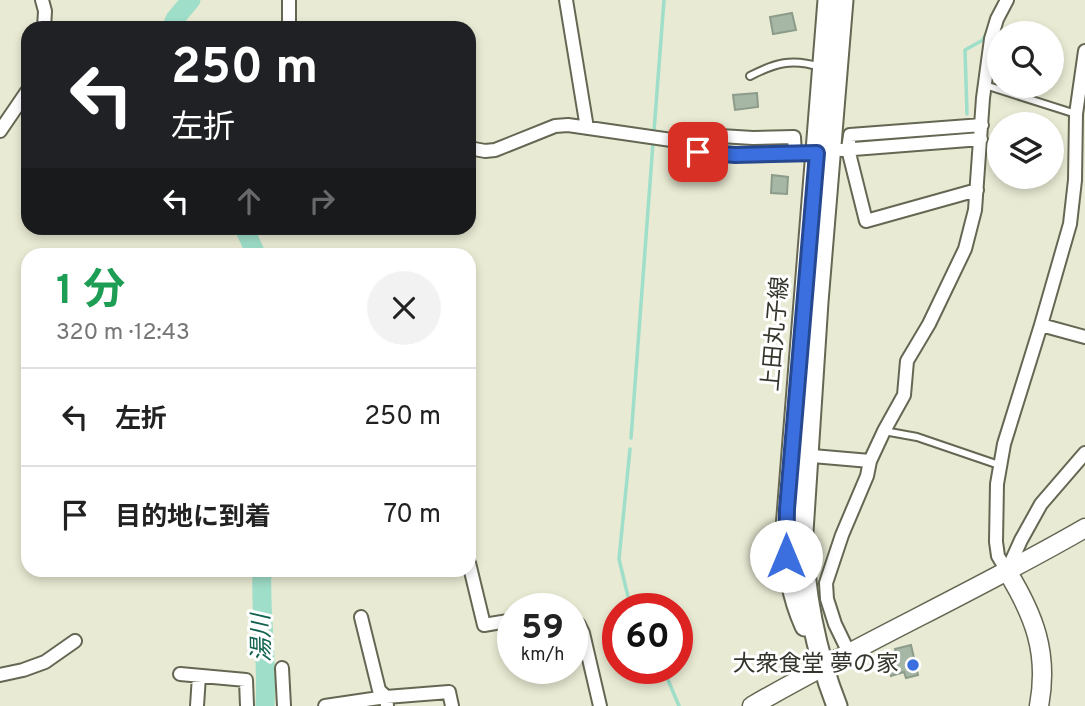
<!DOCTYPE html>
<html lang="ja">
<head>
<meta charset="utf-8">
<style>
	body { margin:0; font-family:Overpass,"Noto Sans JP",sans-serif; background:#f2f2f2; color:#222; height:100vh; display:flex; flex-direction:column; font-size:26px; white-space:nowrap }
	* { box-sizing:border-box; margin:0 }
	p { font-size:23px; color:#767676 }
	.icon { flex:none; width:38px; height:38px; fill:none; stroke:currentColor; stroke-width:2; stroke-linecap:round; stroke-linejoin:round }
	.map { position:relative; flex:1; overflow:hidden }
	.panel { position:absolute; left:21px; top:248px; width:455px; height:329px; display:flex; flex-direction:column; background:#fff; border-radius:21px; box-shadow:0 4px 10px #0003 }
	.panel>* { flex:none }
	.top-card { position:absolute; left:21px; top:21px; width:455px; height:214px; border-radius:21px; box-shadow:0 4px 10px #0003; background:#202124; color:#fff; overflow:hidden }
	.buttons { position:absolute; left:987px; top:21px; display:grid; gap:14px }
	.buttons a { display:grid; place-items:center; width:77px; height:77px; border-radius:50%; background:#fff; box-shadow:0 4px 10px #0003; font-size:35px }
	.speed { position:absolute; left:497px; top:593px; display:flex; gap:14px; font-size:35px; font-weight:700; text-align:center }
	.speed>* { display:grid; place-content:center; width:91px; height:91px; border-radius:50%; background:#fff; box-shadow:0 4px 10px #0003; line-height:1 }
	.speed small { font-size:18px; font-weight:400 }
	.speed .limit { border:10px solid #d22; background:#fff; color:#111 }
	.pin { position:absolute; display:grid; place-items:center; width:60px; height:60px; color:#fff; margin:-30px; border-radius:14px; box-shadow:0 4px 10px #0006 }
	.me { position:absolute; width:77px; margin:-38px; rotate:0deg; stroke-linejoin:round; filter:drop-shadow(0 0 5px #0008) }
	.turn { display:flex; align-items:center; gap:24px; height:147px; padding:0 35px; font-size:32px }
	.turn .icon { width:91px; height:91px; stroke-width:2.5 }
	.turn b { display:block; font-size:49px; line-height:60px }
	.lanes { display:flex; align-items:center; height:66px; padding:0 35px; background:#0003; justify-content:center; gap:35px; direction:ltr }
	.lanes .off { opacity:.35 }
	.round { display:grid; place-items:center; flex:none; width:74px; height:74px; border-radius:37px; background:#f2f2f2 }
	.head { display:flex; align-items:center; justify-content:space-between; height:119px; padding:0 35px }
	h1 { font-size:42px; font-weight:700; line-height:52px; color:#1e9e55 }
	ul { padding:0; list-style:none }
	li { display:flex; align-items:center; gap:21px; height:98px; padding:0 35px; border-top:2px solid #e0e0e0 }
	li div { flex:1 }
	li b { display:block; font-size:26px }
	li em { font-style:normal }
	.map>svg:first-child { display:block }
	.lines { fill:none; stroke-linecap:round; stroke-linejoin:round }
	.stream { stroke:#9fdec9; stroke-width:3.5 }
	.river { stroke:#9fdec9; stroke-width:19 }
	.building { fill:#a7b7a5; stroke:#8c9b8a; stroke-width:2 }
	.street-tunnel { stroke:#c4c6b2; stroke-width:12; stroke-dasharray:12 6; stroke-linecap:butt }
	.lane-casing { stroke:#656753; stroke-width:10 }
	.street-casing { stroke:#656753; stroke-width:16 }
	.secondary-casing { stroke:#656753; stroke-width:21 }
	.primary-casing { stroke:#656753; stroke-width:23 }
	.lane { stroke:#fff; stroke-width:6 }
	.street { stroke:#fff; stroke-width:12 }
	.secondary { stroke:#fff; stroke-width:18 }
	.primary { stroke:#fff; stroke-width:19 }
	.route-casing { stroke:#264891; stroke-width:18 }
	.route { stroke:#3b6fdf; stroke-width:12 }
	.poi-dot { fill:#3b6fdf; stroke:#fff; stroke-width:2.5 }
	.labels { text-anchor:middle; dominant-baseline:central; stroke-width:6; stroke-linejoin:round; paint-order:stroke }
	.street-label { font-size:23px; fill:#34352c; stroke:#fff }
	.poi-label { font-size:23px; fill:#34352c; stroke:#fff; text-anchor:end }
	.water-label { font-size:24px; font-style:italic; fill:#11624e; stroke:#fff }
</style>
</head>
<body>
<div class="map">
<svg width="1085" height="706" viewBox="0 0 1085 706">
	<rect width="100%" height="100%" fill="#e8ead3"/>
	<g class="lines">
		<!-- stream -->
		<path class="stream" d="M 967,114 L 965,50 L 983,40 L 989,27
			M 654,131 L 664,0
			M 631,438 L 653,143
			M 630,449 L 619,559 L 631,609
			M 663,668 L 679,706"/>
		<!-- river -->
		<path class="river" d="M 171,28 L 175,19 L 191,0
			M 244,228 L 257,256
			M 262,570 C 260,616 268,661 265,706"/>
	</g>
	<!-- building -->
	<path class="building" d="M 792,13 L 796,30 L 773,34 L 770,17 Z
		M 757,93 L 758,107 L 735,110 L 733,95 Z
		M 772,175 L 788,177 L 787,194 L 771,193 Z
		M 911,645 L 918,675 L 906,678 L 904,672 L 891,676 L 886,655 L 896,653 L 895,649 Z"/>
	<g class="lines">
		<!-- street-tunnel -->
		<path class="street-tunnel" d="M 790,146 L 862,141"/>
		<defs>
			<path id="lane" d="M 750,76 C 775,63 792,58 820,67
				M 985,85 L 1076,114
				M 884,431 L 917,437 L 999,465"/>
			<path id="street" d="M 42,0 L 45,11 L 44,28
				M 566,0 L 587,128
				M 289,28 L 289,0
				M 1085,51 L 1076,114 L 1075,180 L 1070,224 L 1041,325 L 1004,444 L 997,484 L 996,542 L 998,556 L 1007,571 L 1021,540 L 1041,504 L 1085,453
				M 0,131 L 28,90
				M 706,145 L 699,144 L 704,135 L 753,138 L 794,137 L 795,154
				M 469,148 L 485,151 L 495,150 L 555,126 L 568,125 L 699,144 L 698,152 L 735,155 L 816,153
				M 841,150 L 981,139
				M 977,190 L 866,221 L 848,149 L 850,135 L 982,125
				M 1041,325 L 1085,337
				M 801,455 L 870,461
				M 469,563 L 484,625 L 513,620
				M 361,617 L 379,690 L 386,697 L 387,706
				M 572,618 L 579,625 L 583,633 L 600,706
				M 849,653 L 835,624 L 827,599 L 826,583 L 842,535 L 867,476 L 870,461 L 884,431 L 904,395 L 907,361 L 929,324 L 965,249 L 975,210 L 983,98 L 991,39 L 997,19 L 1007,0
				M 282,668 L 284,706
				M 180,674 L 246,680 L 247,706
				M 0,675 L 23,670 L 45,662 L 75,641
				M 197,706 L 199,676
				M 325,706 L 386,697 L 449,692 L 452,706"/>
			<path id="secondary" d="M 1007,571 C 1034,615 1049,653 1039,706
				M 752,706 C 861,643 976,591 1085,528"/>
			<path id="primary" d="M 805,626 C 791,595 786,563 786,528 L 828,0
				M 837,706 C 816,653 803,589 803,532 L 818,302 L 843,0"/>
		</defs>
		<!-- lane casing -->
		<use href="#lane" class="lane-casing"/>
		<!-- street casing -->
		<use href="#street" class="street-casing"/>
		<!-- secondary casing -->
		<use href="#secondary" class="secondary-casing"/>
		<!-- primary casing -->
		<use href="#primary" class="primary-casing"/>
		<!-- lane -->
		<use href="#lane" class="lane"/>
		<!-- street -->
		<use href="#street" class="street"/>
		<!-- secondary -->
		<use href="#secondary" class="secondary"/>
		<!-- primary -->
		<use href="#primary" class="primary"/>
	</g>
	<g class="lines">
		<defs>
			<path id="route" d="M 698,152 L 735,155 L 817,153 L 787,509 L 786,556"/>
		</defs>
		<!-- route casing -->
		<use href="#route" class="route-casing"/>
		<!-- route -->
		<use href="#route" class="route"/>
	</g>
	<!-- markers -->
	<circle class="poi-dot" cx="913" cy="665" r="7"/>
	<g class="labels">
		<!-- street labels -->
		<g class="street-label">
			<text transform="translate(777 334) rotate(-85)">上田丸子線</text>
		</g>
		<!-- poi labels -->
		<g class="poi-label">
			<text x="899" y="665">大衆食堂 夢の家</text>
		</g>
		<!-- water labels -->
		<g class="water-label">
			<text transform="translate(263 638) rotate(-91)">湯川</text>
		</g>
	</g>
</svg>
<div class="buttons">
<a><svg class="icon" aria-label="search" viewBox="0 0 24 24"><circle cx="10" cy="10" r="6"/><path d="M15 15l6 6"/></svg></a>
<a><svg class="icon" aria-label="layers" viewBox="0 0 24 24"><path d="M12 4l9 5-9 5-9-5zM3 14l9 5 9-5"/></svg></a>
</div>
<div class="speed"><div>59<small>km/h</small></div><div class="limit">60</div></div>
<div class="pin" style="left:698px;top:152px;background:#d93025"><svg class="icon" aria-label="arrive" viewBox="0 0 24 24"><path d="M6 21V4h12l-3 4 3 4H6"/></svg></div>
<svg class="me" style="left:786px;top:556px" viewBox="-20 -20 40 40"><circle r="19" fill="#fff"/><path d="M0-13L10 11 0 6-10 11z" fill="#3b6fdf"/></svg>
<div class="top-card">
<div class="turn"><svg class="icon" aria-label="left" viewBox="0 0 24 24"><path d="M17 20v-9H6M10 6l-5 5 5 5"/></svg><div><b>250 m</b>左折</div></div>
<div class="lanes"><svg class="icon" aria-label="left" viewBox="0 0 24 24"><path d="M17 20v-9H6M10 6l-5 5 5 5"/></svg><svg class="icon off" aria-label="ahead" viewBox="0 0 24 24"><path d="M12 20V5M6 11l6-6 6 6"/></svg><svg class="icon off" aria-label="right" viewBox="0 0 24 24"><path d="M7 20v-9h11M14 6l5 5-5 5"/></svg></div>
</div>
<section class="panel">
<div class="head"><div><h1>1 分</h1><p>320 m · 12:43</p></div><a class="round"><svg class="icon" aria-label="close" viewBox="0 0 24 24"><path d="M6 6l12 12M18 6L6 18"/></svg></a></div>
<ul>
<li><svg class="icon" aria-label="left" viewBox="0 0 24 24"><path d="M17 20v-9H6M10 6l-5 5 5 5"/></svg><div><b>左折</b></div><em>250 m</em></li>
<li><svg class="icon" aria-label="arrive" viewBox="0 0 24 24"><path d="M6 21V4h12l-3 4 3 4H6"/></svg><div><b>目的地に到着</b></div><em>70 m</em></li>
</ul>
</section>
</div>
</body>
</html>
